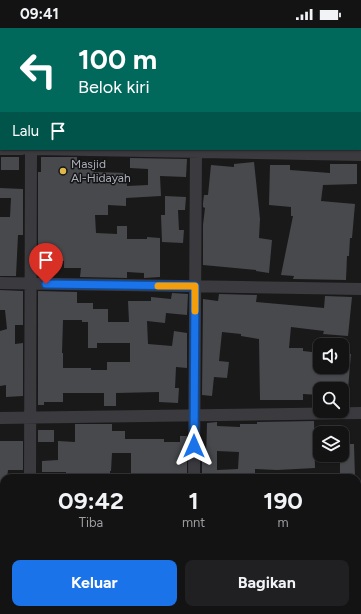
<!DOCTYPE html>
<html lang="id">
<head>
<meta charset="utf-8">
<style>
	body { margin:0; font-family:Figtree,sans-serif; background:#202022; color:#f1f3f6; height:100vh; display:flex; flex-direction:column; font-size:15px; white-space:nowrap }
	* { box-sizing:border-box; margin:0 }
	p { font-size:13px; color:#9d9ea0 }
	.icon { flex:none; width:22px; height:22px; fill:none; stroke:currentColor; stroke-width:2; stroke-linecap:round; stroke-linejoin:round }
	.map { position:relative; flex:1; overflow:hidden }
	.details { position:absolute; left:0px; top:446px; width:361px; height:140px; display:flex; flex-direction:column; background:#131314; border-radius:12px 12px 0 0; box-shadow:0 1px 3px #0004,0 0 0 1px #323234 }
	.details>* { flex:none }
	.hud { position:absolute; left:0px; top:0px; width:361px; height:122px; box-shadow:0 1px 3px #0004,0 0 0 1px #323234; background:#00695c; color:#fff; overflow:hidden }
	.controls { position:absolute; left:313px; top:310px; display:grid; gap:8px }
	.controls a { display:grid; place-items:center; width:36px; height:36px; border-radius:8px; background:#131314; box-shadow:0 1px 3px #0004,0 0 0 1px #323234; font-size:20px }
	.pin { position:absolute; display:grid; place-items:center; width:34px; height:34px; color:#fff; margin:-41px -17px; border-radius:50% 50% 50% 0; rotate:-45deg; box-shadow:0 0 4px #0007 }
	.pin .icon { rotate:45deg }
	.me { position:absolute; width:44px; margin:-22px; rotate:0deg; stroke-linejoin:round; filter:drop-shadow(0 0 3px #0008) }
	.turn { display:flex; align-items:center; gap:14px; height:84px; padding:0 12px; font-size:18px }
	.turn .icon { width:52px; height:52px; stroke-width:2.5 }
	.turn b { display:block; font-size:28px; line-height:34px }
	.then { display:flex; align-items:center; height:38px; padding:0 12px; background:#0003; gap:8px; font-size:15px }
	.eta { display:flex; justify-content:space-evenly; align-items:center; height:68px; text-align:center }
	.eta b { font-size:24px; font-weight:700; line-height:28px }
	.action { display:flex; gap:8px; margin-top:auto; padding:8px 12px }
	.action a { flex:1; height:46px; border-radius:8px; background:#1a73e8; color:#fff; font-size:16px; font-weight:700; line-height:46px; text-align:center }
	.action a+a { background:#202022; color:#f1f3f6 }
	.status { display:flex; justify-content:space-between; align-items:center; height:28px; padding:0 20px; background:#131314; direction:ltr }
	.status svg { height:11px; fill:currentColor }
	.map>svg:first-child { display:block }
	.building { fill:#48494d; fill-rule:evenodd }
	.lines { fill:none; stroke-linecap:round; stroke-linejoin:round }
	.lane { stroke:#3a3a3f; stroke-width:6 }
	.street { stroke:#3a3a3f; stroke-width:12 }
	.secondary { stroke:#48494f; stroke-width:17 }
	.highway { stroke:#67686f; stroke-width:22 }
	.route-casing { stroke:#114b97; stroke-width:10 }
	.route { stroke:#1a73e8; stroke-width:7 }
	.slow { stroke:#f59e0b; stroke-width:7 }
	.poi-dot { fill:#deb84d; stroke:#141415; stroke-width:1.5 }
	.labels { text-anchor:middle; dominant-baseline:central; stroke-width:3; stroke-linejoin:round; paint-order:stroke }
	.poi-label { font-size:12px; fill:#acafb9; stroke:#141415; text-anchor:start }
</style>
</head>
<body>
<div class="status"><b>09:41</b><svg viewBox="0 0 49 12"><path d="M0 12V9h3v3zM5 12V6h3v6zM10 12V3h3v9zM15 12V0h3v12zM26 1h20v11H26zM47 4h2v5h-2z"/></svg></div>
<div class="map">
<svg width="361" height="586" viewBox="0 0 361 586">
	<rect width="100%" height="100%" fill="#19191a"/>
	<!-- building -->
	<path class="building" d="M 1,129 L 19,129 L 19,142 L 1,142 Z
		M 41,129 L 77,129 L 77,133 L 94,133 L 94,144 L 127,145 L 127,158 L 148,157 L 148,141 L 130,140 L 130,130 L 187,131 L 186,149 L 160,148 L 161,168 L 126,170 L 126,178 L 108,177 L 108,187 L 95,187 L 96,205 L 117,206 L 117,198 L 127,198 L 127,211 L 147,211 L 147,209 L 160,210 L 160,249 L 144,250 L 144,245 L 127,244 L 127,250 L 80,249 L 81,240 L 64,240 L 64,233 L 45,233 L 45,248 L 38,248 L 38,144 L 41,144 Z
		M 254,134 L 260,191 L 259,210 L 272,212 L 269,245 L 256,243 L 256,242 L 203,237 L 203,197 L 205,180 L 203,179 L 203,175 L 204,167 L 208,167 L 211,137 L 234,139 L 234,136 Z
		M 330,136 L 357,136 L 357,156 L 323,157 L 321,173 L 355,176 L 352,210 L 350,210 L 349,228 L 347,228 L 346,252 L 293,251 L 294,248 L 281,247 L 293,188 L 291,188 L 291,179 L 269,177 L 270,137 L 290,137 L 290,142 L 330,145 Z
		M 0,160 L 23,161 L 23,207 L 18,207 L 16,248 L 0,248 L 0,189 L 10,189 L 11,170 L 0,170 Z
		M 165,168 L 186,169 L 185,182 L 178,182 L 179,202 L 184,202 L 183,215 L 162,214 L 161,187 L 165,187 Z
		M 0,262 L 23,263 L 23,297 L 15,297 L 15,316 L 23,315 L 23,368 L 6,369 L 6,357 L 0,358 L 0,303 L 7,301 L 5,282 L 0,282 Z
		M 38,263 L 77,264 L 77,275 L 93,275 L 93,281 L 108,281 L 108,294 L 129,294 L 128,273 L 151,273 L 151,269 L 171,271 L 172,265 L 188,266 L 187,287 L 166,285 L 165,295 L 147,293 L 148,316 L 172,318 L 174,303 L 187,305 L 187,340 L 176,339 L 175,360 L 179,360 L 178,375 L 159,374 L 159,364 L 116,365 L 116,378 L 104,378 L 104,365 L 63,365 L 63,374 L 44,374 L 44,377 L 38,377 ZM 63,292 L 82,292 L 82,294 L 88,294 L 88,320 L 97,320 L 97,315 L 130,315 L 130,334 L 107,334 L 107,342 L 91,342 L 91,340 L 63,340 L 63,325 L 62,325 Z
		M 219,266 L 257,267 L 256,274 L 324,280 L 325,268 L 352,269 L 348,308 L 323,306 L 324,303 L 291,299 L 289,320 L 303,320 L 303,323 L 320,325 L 320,339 L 342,339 L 342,326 L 351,326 L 348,361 L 320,361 L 320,367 L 303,366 L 303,372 L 260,372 L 259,311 L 241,308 L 241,306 L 222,304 L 219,333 L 229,334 L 227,350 L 214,349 L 212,368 L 202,367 L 203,271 L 218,273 Z
		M 314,393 L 315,440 L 277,442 L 255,441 L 255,450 L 202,450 L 202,432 L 206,432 L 207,395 L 217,394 L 217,398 L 240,399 L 240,396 L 257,396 L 257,394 ZM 217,423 L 239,424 L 238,441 L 217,442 Z
		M 75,396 L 112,396 L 112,403 L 125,403 L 125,411 L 164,411 L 164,414 L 180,414 L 180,408 L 187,408 L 187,450 L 131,450 L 131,425 L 112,425 L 111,443 L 110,443 L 110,450 L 66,450 L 66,444 L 42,444 L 42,433 L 58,432 L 58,413 L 75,414 Z
		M 38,402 L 54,402 L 54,414 L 38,414 Z
		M 0,413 L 23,413 L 23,442 L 8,442 L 7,450 L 4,450 L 4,462 L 0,461 Z
		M 342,416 L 354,416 L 355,450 L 340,450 L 340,427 L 342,427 Z"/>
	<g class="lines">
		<!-- lane -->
		<path class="lane" d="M 357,580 L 361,577"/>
		<!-- street -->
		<path class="street" d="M 62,1 L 62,0
			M 360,25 L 361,71
			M 0,121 L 22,121
			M 34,121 L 361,127
			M 0,255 L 361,261
			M 0,390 L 361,385
			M 30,450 L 31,121
			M 194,450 L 196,121
			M 357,500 L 361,500
			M 0,502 L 4,502
			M 30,586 L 30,582
			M 193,586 L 193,582"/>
		<!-- secondary -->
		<path class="secondary" d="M 361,0 L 361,25
			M 0,17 L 1,17"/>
		<!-- highway -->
		<path class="highway" d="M 357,519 L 361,516
			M 272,586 L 277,582"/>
	</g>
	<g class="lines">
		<defs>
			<path id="route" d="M 46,256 L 195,258 L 194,418"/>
		</defs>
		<!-- route casing -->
		<use href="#route" class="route-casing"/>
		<!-- route -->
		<use href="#route" class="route"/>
		<!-- slow -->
		<path class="slow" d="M 158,258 L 195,258 L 195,283"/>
	</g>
	<!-- markers -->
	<circle class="poi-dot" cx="63" cy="143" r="4"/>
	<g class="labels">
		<!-- poi labels -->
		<g class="poi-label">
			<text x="71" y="136">Masjid<tspan x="71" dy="14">Al-Hidayah</tspan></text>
		</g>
	</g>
</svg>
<div class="controls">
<a><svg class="icon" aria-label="sound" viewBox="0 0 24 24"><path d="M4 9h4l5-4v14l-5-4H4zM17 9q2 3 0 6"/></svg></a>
<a><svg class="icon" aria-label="search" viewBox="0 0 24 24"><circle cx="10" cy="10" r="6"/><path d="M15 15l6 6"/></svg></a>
<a><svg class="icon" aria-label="layers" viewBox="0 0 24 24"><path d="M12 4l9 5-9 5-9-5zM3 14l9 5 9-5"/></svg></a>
</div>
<div class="pin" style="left:46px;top:256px;background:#d93025"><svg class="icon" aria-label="arrive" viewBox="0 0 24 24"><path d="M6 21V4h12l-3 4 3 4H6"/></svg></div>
<svg class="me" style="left:194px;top:418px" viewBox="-20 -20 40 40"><path d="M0-17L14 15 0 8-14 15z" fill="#1a73e8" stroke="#fff" stroke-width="4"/></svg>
<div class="hud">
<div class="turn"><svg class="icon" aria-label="left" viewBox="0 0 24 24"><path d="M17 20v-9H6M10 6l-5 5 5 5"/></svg><div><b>100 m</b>Belok kiri</div></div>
<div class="then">Lalu<svg class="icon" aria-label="arrive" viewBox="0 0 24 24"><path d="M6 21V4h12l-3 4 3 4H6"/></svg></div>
</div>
<section class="details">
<div class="eta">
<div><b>09:42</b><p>Tiba</p></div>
<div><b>1</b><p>mnt</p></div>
<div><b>190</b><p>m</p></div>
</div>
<div class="action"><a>Keluar</a><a>Bagikan</a></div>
</section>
</div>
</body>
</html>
